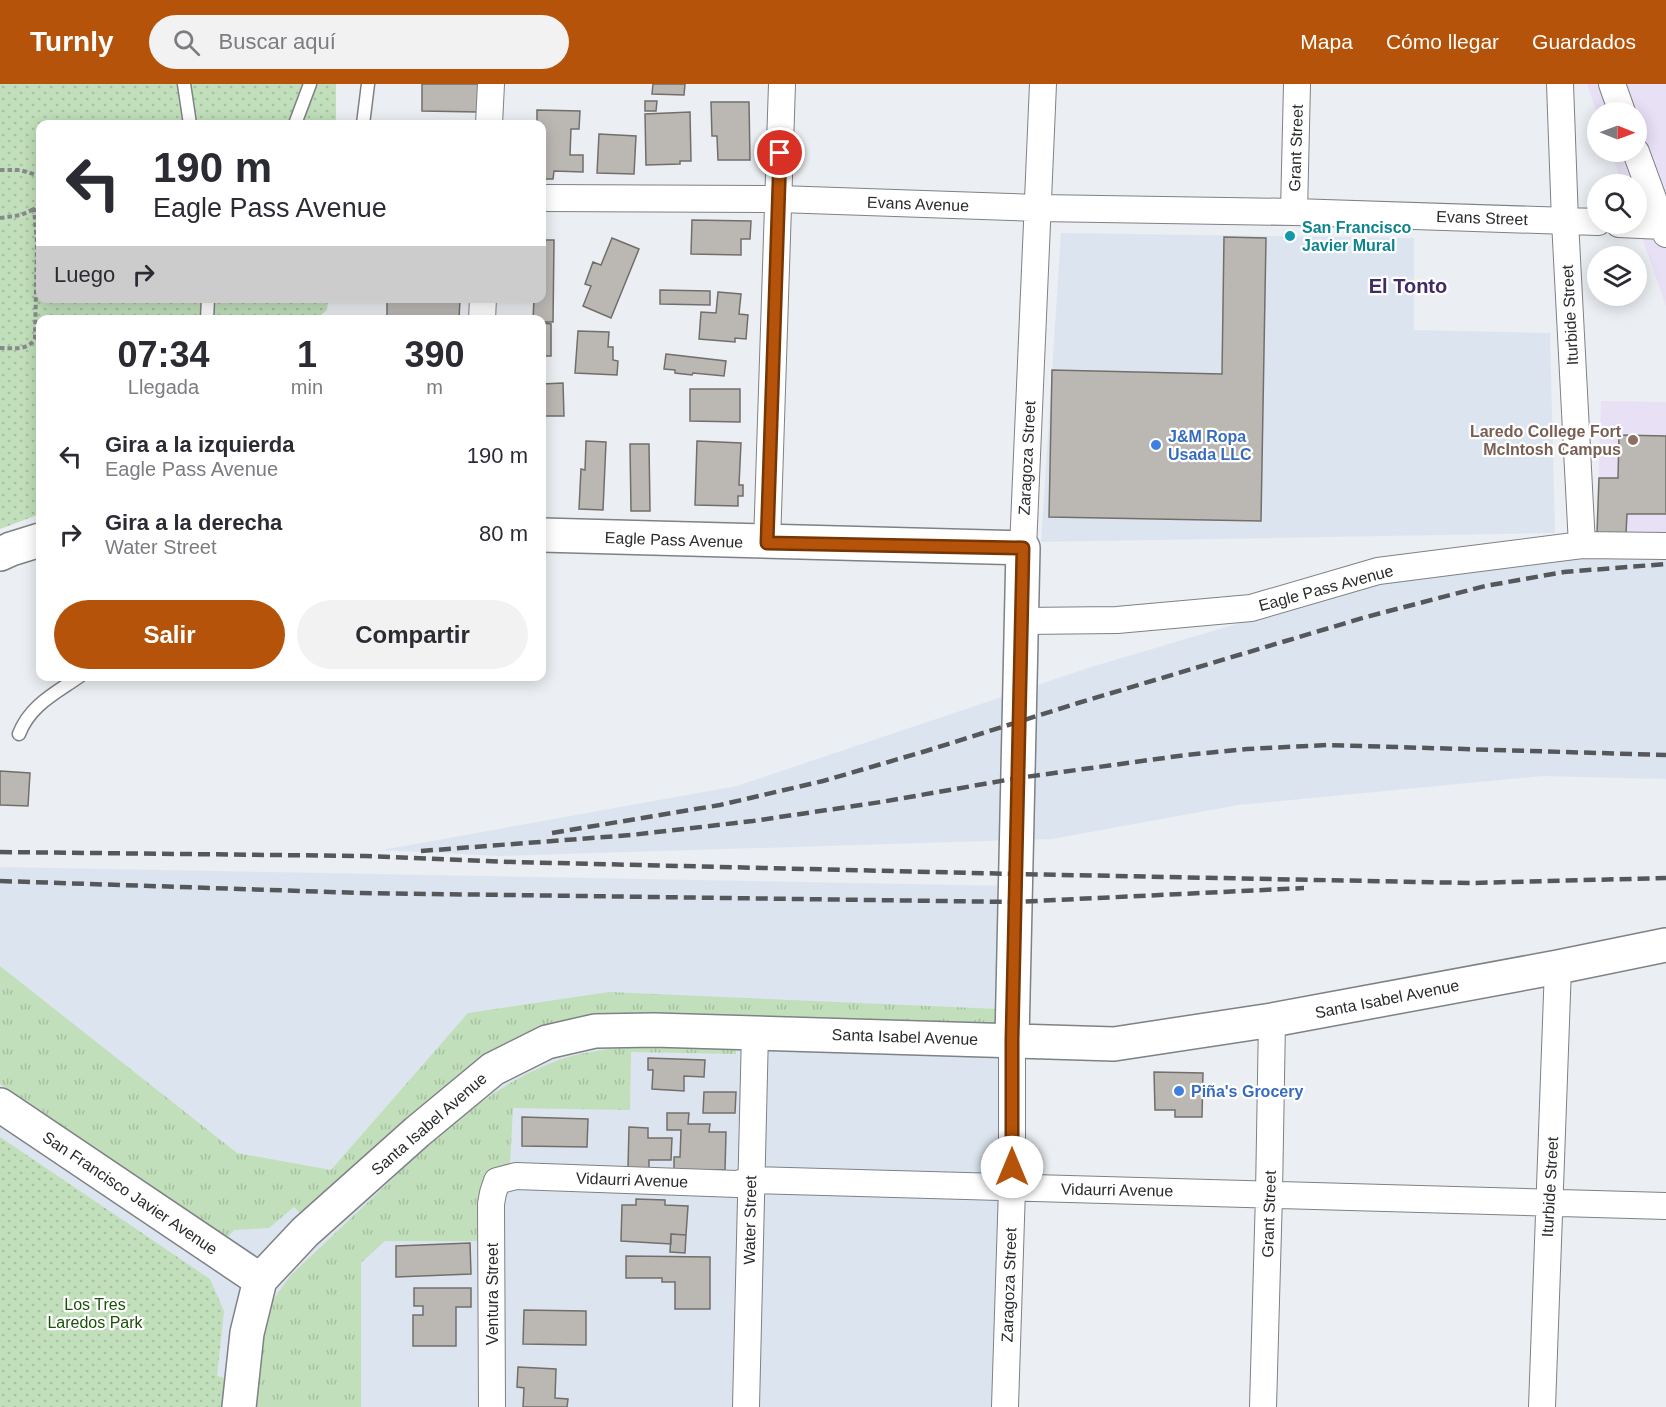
<!DOCTYPE html>
<html lang="es">
<head>
<meta charset="utf-8">
<style>
	body { margin:0; font-family:Helvetica,sans-serif; background:#f2f2f3; color:#2b2b33; height:100vh; display:flex; flex-direction:column; font-size:22px; white-space:nowrap }
	* { box-sizing:border-box; margin:0 }
	p { font-size:20px; color:#7c7c81 }
	.icon { flex:none; width:33px; height:33px; fill:none; stroke:currentColor; stroke-width:2; stroke-linecap:round; stroke-linejoin:round }
	.map { position:relative; flex:1; overflow:hidden }
	.side { position:absolute; left:36px; top:231px; width:510px; height:366px; display:flex; flex-direction:column; background:#fff; border-radius:12px; box-shadow:0 3px 15px #0003 }
	.side>* { flex:none }
	.hud { position:absolute; left:36px; top:36px; width:510px; height:183px; border-radius:12px; box-shadow:0 3px 15px #0003; background:#fff; color:#2b2b33; overflow:hidden }
	.needle { width:39px; rotate:91deg }
	.buttons { position:absolute; left:1587px; top:18px; display:grid; gap:12px }
	.buttons a { display:grid; place-items:center; width:60px; height:60px; border-radius:50%; background:#fff; box-shadow:0 3px 15px #0003; font-size:30px }
	.pin { position:absolute; display:grid; place-items:center; width:51px; height:51px; color:#fff; margin:-26px; border:3px solid #fff; border-radius:50%; box-shadow:0 2px 6px #0007 }
	.me { position:absolute; width:66px; margin:-33px; rotate:0deg; stroke-linejoin:round; filter:drop-shadow(0 0 4px #0008) }
	.turn { display:flex; align-items:center; gap:21px; height:126px; padding:0 18px; font-size:27px }
	.turn .icon { width:78px; height:78px; stroke-width:2.5 }
	.turn b { display:block; font-size:42px; line-height:51px }
	.then { display:flex; align-items:center; height:57px; padding:0 18px; background:#0003; gap:12px; font-size:22px }
	.eta { display:flex; justify-content:space-evenly; align-items:center; height:102px; text-align:center }
	.eta b { font-size:36px; font-weight:600; line-height:42px }
	.button { display:flex; gap:12px; margin-top:auto; padding:12px 18px }
	.button a { flex:1; height:69px; border-radius:36px; background:#b45309; color:#fff; font-size:24px; font-weight:600; line-height:69px; text-align:center }
	.button a+a { background:#f2f2f3; color:#2b2b33 }
	ul { padding:0; list-style:none }
	li { display:flex; align-items:center; gap:18px; height:78px; padding:0 18px }
	li div { flex:1 }
	li b { display:block; font-size:22px }
	li em { font-style:normal }
	header { display:flex; align-items:center; gap:36px; box-sizing:border-box; height:84px; padding:0 30px; background:#b45309; color:#fff }
	header strong { font-size:28px }
	nav { display:flex; gap:33px; margin-inline-start:auto; font-size:21px }
	.search { width:420px; height:54px; background:#f2f2f3; display:flex; align-items:center; gap:15px; box-sizing:border-box; padding:0 21px; border-radius:33px; color:#7c7c81; font-size:22px }
	.map>svg:first-child { display:block }
	.built { fill:#dce5ef }
	.education { fill:#e8e0f5 }
	.grass { fill:url(#grass-tufts) }
	.park { fill:url(#park-dots) }
	.building { fill:#bbb8b4; stroke:#726f6b; stroke-width:1.5 }
	.lines { fill:none; stroke-linecap:round; stroke-linejoin:round }
	.lane-casing { stroke:#7e8185; stroke-width:15 }
	.street-casing { stroke:#7e8185; stroke-width:28 }
	.secondary-casing { stroke:#7e8185; stroke-width:36 }
	.path { stroke:#87898c; stroke-width:4; stroke-dasharray:4.5 3; stroke-linecap:butt }
	.lane { stroke:#fff; stroke-width:12 }
	.street { stroke:#fff; stroke-width:26 }
	.secondary { stroke:#fff; stroke-width:33 }
	.rail { stroke:#56575a; stroke-width:4.5; stroke-dasharray:12 6; stroke-linecap:butt }
	.route-casing { stroke:#753606; stroke-width:15 }
	.route { stroke:#b45309; stroke-width:10 }
	.culture-dot { fill:#0f9aa8; stroke:#fff; stroke-width:2 }
	.education-dot { fill:#8d6e63; stroke:#fff; stroke-width:2 }
	.shop-dot { fill:#3f7fe0; stroke:#fff; stroke-width:2 }
	.labels { text-anchor:middle; dominant-baseline:central; stroke-width:4.5; stroke-linejoin:round; paint-order:stroke }
	.street-label { font-size:16px; fill:#2b2c2e; stroke:#fff }
	.culture-label { font-size:16px; font-weight:bold; fill:#0d838f; stroke:#fff; text-anchor:start }
	.education-label { font-size:16px; font-weight:bold; fill:#785e54; stroke:#fff; text-anchor:end }
	.shop-label { font-size:16px; font-weight:bold; fill:#366cbe; stroke:#fff; text-anchor:start }
	.park-label { font-size:16px; fill:#195107; stroke:#fff }
	.quarter-label { font-size:20px; font-weight:bold; fill:#3e2b67; stroke:#fff }
</style>
</head>
<body>
<header>
<strong>Turnly</strong>
<div class="search"><svg class="icon" aria-label="search" viewBox="0 0 24 24"><circle cx="10" cy="10" r="6"/><path d="M15 15l6 6"/></svg>Buscar aquí</div>
<nav><a>Mapa</a><a>Cómo llegar</a><a>Guardados</a></nav>
</header>
<div class="map">
<svg width="1666" height="1323" viewBox="0 0 1666 1323">
	<defs>
		<pattern id="grass-tufts" width="24" height="20" patternUnits="userSpaceOnUse" patternTransform="scale(1.5)"><rect width="24" height="20" fill="#c1dfba"/><path d="M3 7l-1-3M5 7V3M7 7l1-3M15 17l-1-3M17 17v-4M19 17l1-3" fill="none" stroke="#a6c0a0"/></pattern>
		<pattern id="park-dots" width="8" height="8" patternUnits="userSpaceOnUse" patternTransform="scale(1.5)"><rect width="8" height="8" fill="#c1dfba"/><path d="M2 2h.1M6 6h.1" fill="none" stroke="#a6c0a0" stroke-width="1.8" stroke-linecap="round"/></pattern>
	</defs>
	<rect width="100%" height="100%" fill="#ebeef2"/>
	<!-- built -->
	<path class="built" d="M 1061,149 L 1414,154 L 1414,246 L 1550,249 L 1555,449 L 1041,458 Z
		M 1530,472 L 1666,475 L 1666,695 L 1542,692 L 1238,721 L 1052,755 L 499,772 L 382,766 L 737,702 L 1091,583 L 1378,498 Z
		M 0,783 L 1015,802 L 1005,1323 L 0,1323 Z"/>
	<!-- education -->
	<path class="education" d="M 1587,0 L 1666,0 L 1666,222 L 1637,139 L 1636,100 L 1623,100 L 1611,68 L 1636,68 L 1636,28 L 1598,28 L 1597,30 Z
		M 1601,317 L 1666,318 L 1666,450 L 1597,449 Z"/>
	<!-- grass -->
	<path class="grass" d="M 0,882 L 237,1069 L 331,1086 L 468,929 L 609,908 L 998,925 L 999,941 L 642,929 L 587,933 L 386,1054 L 300,1129 L 294,1123 L 269,1144 L 234,1146 L 228,1153 L 0,1000 Z
		M 637,962 L 736,964 L 736,970 L 631,968 L 630,1026 L 513,1024 L 510,1081 L 498,1083 L 488,1091 L 484,1157 L 385,1157 L 361,1179 L 361,1323 L 251,1323 L 255,1272 L 272,1217 L 291,1191 C 323,1161 355,1130 387,1100 C 440,1050 495,997 565,974 C 589,967 613,964 637,962 Z"/>
	<!-- park -->
	<path class="park" d="M 0,0 L 336,0 L 336,40 L 40,40 L 40,214 L 328,215 L 327,226 L 315,236 L 40,236 L 40,430 L 0,445 Z
		M 0,1053 L 210,1195 L 224,1227 L 217,1292 L 225,1294 L 223,1323 L 0,1323 Z"/>
	<!-- building -->
	<path class="building" d="M 422,0 L 479,0 L 478,28 L 422,27 Z
		M 653,0 L 685,0 L 684,11 L 652,10 Z
		M 645,17 L 657,17 L 656,27 L 645,27 Z
		M 711,18 L 749,18 L 750,76 L 718,76 L 717,52 L 712,52 Z
		M 537,26 L 580,27 L 579,45 L 571,45 L 570,71 L 583,71 L 583,88 L 554,87 L 553,95 L 542,95 L 542,40 L 523,40 L 523,38 L 537,39 Z
		M 690,28 L 691,77 L 680,77 L 680,80 L 646,81 L 645,30 Z
		M 599,50 L 636,52 L 634,90 L 597,89 Z
		M 692,136 L 751,137 L 750,155 L 741,155 L 741,171 L 691,170 Z
		M 1224,153 L 1266,154 L 1261,437 L 1049,433 L 1052,286 L 1222,290 Z
		M 612,154 L 639,165 L 611,234 L 583,222 L 591,202 L 585,200 L 593,178 L 601,181 Z
		M 542,156 L 554,156 L 553,238 L 542,238 L 542,236 L 533,236 L 534,214 L 542,214 Z
		M 660,206 L 710,207 L 710,221 L 660,220 Z
		M 718,208 L 741,210 L 739,230 L 748,231 L 746,255 L 735,254 L 735,258 L 699,255 L 701,228 L 716,229 Z
		M 387,214 L 460,214 L 459,236 L 387,236 Z
		M 542,239 L 551,240 L 551,272 L 542,272 Z
		M 578,247 L 609,248 L 608,263 L 613,263 L 613,276 L 618,277 L 617,291 L 575,289 Z
		M 666,270 L 726,277 L 724,292 L 693,289 L 692,291 L 675,289 L 675,286 L 664,285 Z
		M 563,299 L 564,332 L 545,332 L 545,350 L 542,350 L 542,300 Z
		M 690,305 L 740,305 L 740,338 L 690,337 Z
		M 1619,351 L 1666,352 L 1666,430 L 1627,430 L 1626,449 L 1597,449 L 1599,394 L 1618,394 Z
		M 586,357 L 606,358 L 603,426 L 579,425 L 581,385 L 585,386 Z
		M 697,357 L 741,359 L 739,401 L 743,401 L 743,412 L 738,412 L 738,422 L 695,421 Z
		M 630,360 L 649,360 L 650,427 L 631,427 Z
		M 0,687 L 30,689 L 28,722 L 0,721 Z
		M 648,974 L 705,976 L 704,993 L 684,992 L 684,1007 L 652,1005 L 653,986 L 648,986 Z
		M 1154,988 L 1203,989 L 1202,1033 L 1175,1033 L 1175,1026 L 1155,1026 Z
		M 704,1008 L 736,1008 L 735,1029 L 703,1029 Z
		M 667,1029 L 689,1029 L 688,1040 L 710,1040 L 709,1048 L 726,1048 L 725,1086 L 674,1086 L 674,1073 L 680,1073 L 681,1046 L 667,1046 Z
		M 522,1033 L 588,1035 L 587,1063 L 522,1062 Z
		M 629,1043 L 648,1044 L 648,1054 L 672,1054 L 671,1076 L 649,1076 L 649,1085 L 628,1084 Z
		M 636,1115 L 665,1116 L 665,1121 L 688,1122 L 686,1151 L 671,1150 L 671,1160 L 621,1157 L 622,1121 L 636,1121 Z
		M 671,1150 L 686,1151 L 685,1169 L 670,1168 Z
		M 470,1159 L 471,1190 L 396,1193 L 396,1162 Z
		M 626,1172 L 710,1173 L 710,1225 L 675,1225 L 675,1198 L 662,1198 L 662,1194 L 626,1194 Z
		M 414,1204 L 471,1204 L 471,1223 L 456,1223 L 456,1262 L 413,1262 L 413,1231 L 423,1231 L 423,1222 L 414,1222 Z
		M 524,1226 L 586,1227 L 586,1261 L 523,1260 Z
		M 518,1283 L 556,1285 L 555,1314 L 568,1315 L 567,1323 L 523,1323 L 524,1304 L 517,1303 Z"/>
	<g class="lines">
		<defs>
			<path id="lane" d="M 184,0 L 190,40
				M 295,40 L 310,0
				M 363,40 L 368,0
				M 207,236 L 208,214
				M 19,650 C 30,621 56,609 80,592"/>
			<path id="street" d="M 1560,0 L 1565,137 L 1582,461
				M 1612,0 L 1622,28
				M 489,40 L 491,0
				M 1636,68 L 1666,150
				M 542,114 L 779,115 L 1039,124 L 1294,128 L 1598,138
				M 1294,128 L 1297,0
				M 1619,140 L 1663,142
				M 482,236 L 483,214
				M 767,459 L 782,0
				M 1023,464 L 1043,0
				M 1022,537 L 1117,536 L 1251,524 L 1378,487 L 1582,461 L 1666,462
				M 492,1323 L 491,1120 L 493,1109 L 497,1097 L 516,1092 L 737,1100 L 751,1096 L 1666,1122
				M 746,1323 L 755,948
				M 1005,1323 L 1012,1104 L 1012,956
				M 1263,1323 L 1269,1110 L 1272,936
				M 1542,1323 L 1558,883"/>
			<path id="secondary" d="M 542,451 L 1023,464 L 1012,956
				M 0,470 L 11,465 L 40,456
				M 0,1021 L 260,1196
				M 239,1323 L 247,1249 L 260,1196 L 305,1148 L 417,1048 L 493,985 L 547,958 L 595,947 L 654,946 L 1114,960 L 1272,936 L 1558,883 L 1666,861"/>
		</defs>
		<!-- lane casing -->
		<use href="#lane" class="lane-casing"/>
		<!-- street casing -->
		<use href="#street" class="street-casing"/>
		<!-- secondary casing -->
		<use href="#secondary" class="secondary-casing"/>
		<!-- path -->
		<path class="path" d="M 0,86 L 20,86 L 40,92
			M 0,134 L 21,131 L 34,125
			M 0,264 C 13,264 29,267 35,254 L 37,158 L 34,125 L 40,118"/>
		<!-- lane -->
		<use href="#lane" class="lane"/>
		<!-- street -->
		<use href="#street" class="street"/>
		<!-- secondary -->
		<use href="#secondary" class="secondary"/>
		<!-- rail -->
		<path class="rail" d="M 552,749 L 720,721 L 823,697 L 926,667 L 1078,619 L 1366,533 L 1485,502 L 1564,488 L 1666,480
			M 421,767 L 631,751 L 753,737 L 881,718 L 1018,694 L 1186,671 L 1247,665 L 1327,661 L 1666,671
			M 0,768 L 365,772 L 513,778 L 1016,790 L 1471,799 L 1666,794
			M 0,797 L 362,809 L 1015,818 L 1304,804"/>
	</g>
	<g class="lines">
		<defs>
			<path id="route" d="M 780,69 L 767,459 L 1023,464 L 1012,956 L 1012,1083"/>
		</defs>
		<!-- route casing -->
		<use href="#route" class="route-casing"/>
		<!-- route -->
		<use href="#route" class="route"/>
	</g>
	<!-- markers -->
	<circle class="culture-dot" cx="1290" cy="152" r="6"/>
	<circle class="education-dot" cx="1633" cy="356" r="6"/>
	<g class="shop-dot">
		<circle cx="1156" cy="361" r="6"/>
		<circle cx="1179" cy="1007" r="6"/>
	</g>
	<g class="labels">
		<!-- street labels -->
		<g class="street-label">
			<text transform="translate(1296 64) rotate(-88)">Grant Street</text>
			<text transform="translate(918 120) rotate(2)">Evans Avenue</text>
			<text transform="translate(1482 134) rotate(2)">Evans Street</text>
			<text transform="translate(1570 231) rotate(-93)">Iturbide Street</text>
			<text transform="translate(1027 374) rotate(-87)">Zaragoza Street</text>
			<text transform="translate(674 456) rotate(2)">Eagle Pass Avenue</text>
			<text transform="translate(1326 504) rotate(-15)">Eagle Pass Avenue</text>
			<text transform="translate(1387 915) rotate(-11)">Santa Isabel Avenue</text>
			<text transform="translate(905 953) rotate(2)">Santa Isabel Avenue</text>
			<text transform="translate(429 1040) rotate(-41)">Santa Isabel Avenue</text>
			<text transform="translate(632 1096) rotate(2)">Vidaurri Avenue</text>
			<text transform="translate(1550 1103) rotate(-87)">Iturbide Street</text>
			<text transform="translate(1117 1106) rotate(1)">Vidaurri Avenue</text>
			<text transform="translate(130 1109) rotate(34)">San Francisco Javier Avenue</text>
			<text transform="translate(1269 1130) rotate(-88)">Grant Street</text>
			<text transform="translate(750 1136) rotate(-89)">Water Street</text>
			<text transform="translate(1009 1201) rotate(-88)">Zaragoza Street</text>
			<text transform="translate(492 1210) rotate(-90)">Ventura Street</text>
		</g>
		<!-- culture labels -->
		<g class="culture-label">
			<text x="1302" y="143">San Francisco<tspan x="1302" dy="18">Javier Mural</tspan></text>
		</g>
		<!-- education labels -->
		<g class="education-label">
			<text x="1621" y="347">Laredo College Fort<tspan x="1621" dy="18">McIntosh Campus</tspan></text>
		</g>
		<!-- shop labels -->
		<g class="shop-label">
			<text x="1168" y="352">J&amp;M Ropa<tspan x="1168" dy="18">Usada LLC</tspan></text>
			<text x="1191" y="1007">Piña's Grocery</text>
		</g>
		<!-- park labels -->
		<g class="park-label">
			<text x="95" y="1220">Los Tres<tspan x="95" dy="18">Laredos Park</tspan></text>
		</g>
		<!-- quarter labels -->
		<g class="quarter-label">
			<text x="1408" y="202">El Tonto</text>
		</g>
	</g>
</svg>
<div class="buttons">
<a><svg class="needle" viewBox="-14 -14 28 28"><path d="M0-13l5 13h-10z" fill="#e53935"/><path d="M0 13l5-13h-10z" fill="#7c7c81"/></svg></a>
<a><svg class="icon" aria-label="search" viewBox="0 0 24 24"><circle cx="10" cy="10" r="6"/><path d="M15 15l6 6"/></svg></a>
<a><svg class="icon" aria-label="layers" viewBox="0 0 24 24"><path d="M12 4l9 5-9 5-9-5zM3 14l9 5 9-5"/></svg></a>
</div>
<div class="pin" style="left:780px;top:69px;background:#d93025"><svg class="icon" aria-label="arrive" viewBox="0 0 24 24"><path d="M6 21V4h12l-3 4 3 4H6"/></svg></div>
<svg class="me" style="left:1012px;top:1083px" viewBox="-20 -20 40 40"><circle r="19" fill="#fff"/><path d="M0-13L10 11 0 6-10 11z" fill="#b45309"/></svg>
<div class="hud">
<div class="turn"><svg class="icon" aria-label="left" viewBox="0 0 24 24"><path d="M17 20v-9H6M10 6l-5 5 5 5"/></svg><div><b>190 m</b>Eagle Pass Avenue</div></div>
<div class="then">Luego<svg class="icon" aria-label="right" viewBox="0 0 24 24"><path d="M7 20v-9h11M14 6l5 5-5 5"/></svg></div>
</div>
<section class="side">
<div class="eta">
<div><b>07:34</b><p>Llegada</p></div>
<div><b>1</b><p>min</p></div>
<div><b>390</b><p>m</p></div>
</div>
<ul>
<li><svg class="icon" aria-label="left" viewBox="0 0 24 24"><path d="M17 20v-9H6M10 6l-5 5 5 5"/></svg><div><b>Gira a la izquierda</b><p>Eagle Pass Avenue</p></div><em>190 m</em></li>
<li><svg class="icon" aria-label="right" viewBox="0 0 24 24"><path d="M7 20v-9h11M14 6l5 5-5 5"/></svg><div><b>Gira a la derecha</b><p>Water Street</p></div><em>80 m</em></li>
</ul>
<div class="button"><a>Salir</a><a>Compartir</a></div>
</section>
</div>
</body>
</html>
